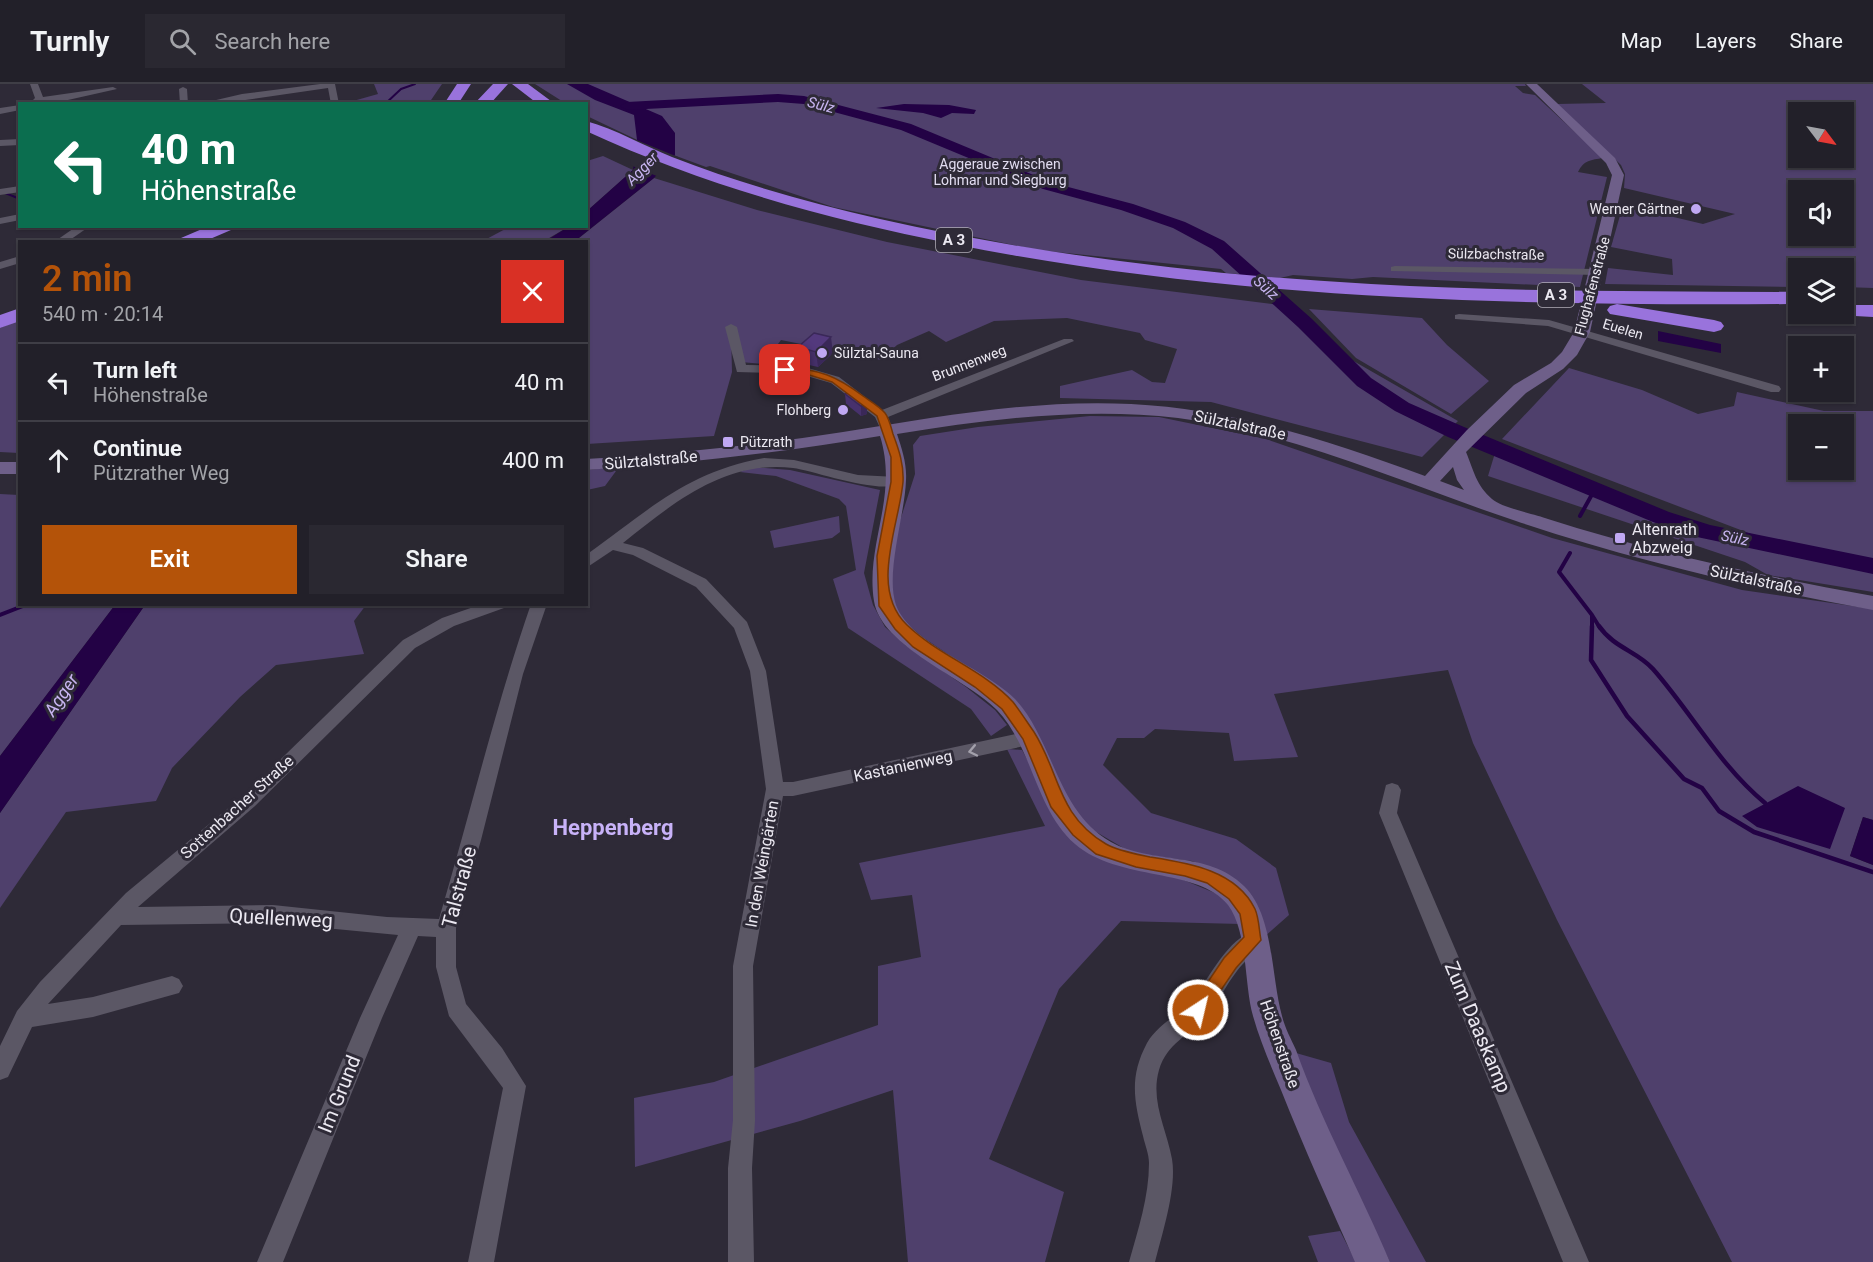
<!DOCTYPE html>
<html lang="en">
<head>
<meta charset="utf-8">
<style>
	body { margin:0; font-family:Roboto,sans-serif; background:#2a2831; color:#f1f3f6; height:100vh; display:flex; flex-direction:column; font-size:22px; white-space:nowrap }
	* { box-sizing:border-box; margin:0 }
	p { font-size:20px; color:#a2a3a8 }
	.icon { flex:none; width:33px; height:33px; fill:none; stroke:currentColor; stroke-width:2; stroke-linecap:round; stroke-linejoin:round }
	.map { position:relative; flex:1; overflow:hidden }
	.side { position:absolute; left:18px; top:156px; width:570px; height:366px; display:flex; flex-direction:column; background:#222029; border-radius:0px; box-shadow:0 2px 4px #0004,0 0 0 2px #3f3e46 }
	.side>* { flex:none }
	.top-card { position:absolute; left:18px; top:18px; width:570px; height:126px; border-radius:0px; box-shadow:0 2px 4px #0004,0 0 0 2px #3f3e46; background:#0b6e4f; color:#fff; overflow:hidden }
	.needle { width:39px; rotate:122deg }
	.fabs { position:absolute; left:1788px; top:18px; display:grid; gap:12px }
	.fabs a { display:grid; place-items:center; width:66px; height:66px; border-radius:0px; background:#222029; box-shadow:0 2px 4px #0004,0 0 0 2px #3f3e46; font-size:30px }
	.pin { position:absolute; display:grid; place-items:center; width:51px; height:51px; color:#fff; margin:-26px; border-radius:12px; box-shadow:0 3px 9px #0006 }
	.me { position:absolute; width:66px; margin:-33px; rotate:35deg; stroke-linejoin:round; filter:drop-shadow(0 0 4px #0008) }
	.turn { display:flex; align-items:center; gap:21px; height:126px; padding:0 24px; font-size:27px }
	.turn .icon { width:78px; height:78px; stroke-width:2.5 }
	.turn b { display:block; font-size:42px; line-height:51px }
	.round { display:grid; place-items:center; flex:none; width:63px; height:63px; border-radius:0px; background:#2a2831 }
	.overview { display:flex; align-items:center; justify-content:space-between; height:102px; padding:0 24px }
	h1 { font-size:36px; font-weight:600; line-height:45px; color:#b45309 }
	.primary-button { display:flex; gap:12px; margin-top:auto; padding:12px 24px }
	.primary-button a { flex:1; height:69px; border-radius:0px; background:#b45309; color:#fff; font-size:24px; font-weight:600; line-height:69px; text-align:center }
	.primary-button a+a { background:#2a2831; color:#f1f3f6 }
	ul { padding:0; list-style:none }
	li { display:flex; align-items:center; gap:18px; height:78px; padding:0 24px; border-top:2px solid #3f3e46 }
	li div { flex:1 }
	li b { display:block; font-size:22px }
	li em { font-style:normal }
	header { display:flex; align-items:center; gap:36px; box-sizing:border-box; height:84px; padding:0 30px; background:#222029; border-bottom:2px solid #3f3e46 }
	header strong { font-size:28px }
	nav { display:flex; gap:33px; margin-inline-start:auto; font-size:21px }
	.search { width:420px; height:54px; background:#2a2831; display:flex; align-items:center; gap:15px; box-sizing:border-box; padding:0 21px; border-radius:0px; color:#a2a3a8; font-size:22px }
	.map>svg:first-child { display:block }
	.green { fill:#4f406c; fill-rule:evenodd }
	.water { fill:#230245 }
	.pier { fill:#2e2a37 }
	.lines { fill:none; stroke-linecap:round; stroke-linejoin:round }
	.stream-far2 { stroke:#230245; stroke-width:2 }
	.stream-far1 { stroke:#230245; stroke-width:4 }
	.stream { stroke:#230245; stroke-width:4.5 }
	.river { fill:#230245; fill-rule:evenodd }
	.minor { fill:#5b5765; fill-rule:evenodd }
	.secondary { fill:#6e5f89; fill-rule:evenodd }
	.motorway { fill:#9973dc; fill-rule:evenodd }
	.wall { fill:#47316c }
	.shaded-wall { fill:#3a2858 }
	.building { fill:#53397d; stroke:#3a2858; stroke-width:1.5 }
	.oneway { stroke:#a3a0ab }
	.route { fill:#b45309; stroke:#753606; stroke-width:1.5 }
	.poi-dot { fill:#c0a8f3; stroke:#2e2a37; stroke-width:2 }
	.labels { text-anchor:middle; dominant-baseline:central; stroke-width:6; stroke-linejoin:round; paint-order:stroke }
	.far-park-label { font-size:14px; fill:#e1dcf0; stroke:#2e2a37 }
	.far-poi-label { font-size:14px; fill:#ebe8f1; stroke:#2e2a37; text-anchor:end }
	.far-street-label { font-size:14px; fill:#ebe8f1; stroke:#2e2a37 }
	.far-water-label { font-size:15px; font-style:italic; fill:#c8b5f1; stroke:#2e2a37 }
	.shield { fill:#2e2a37; stroke:#b2afb9; stroke-width:1.5 }
	.shield-label { font-size:15px; font-weight:bold; fill:#ebe8f1 }
	.street-label { font-size:16px; fill:#ebe8f1; stroke:#2e2a37 }
	.poi-label { font-size:16px; fill:#ebe8f1; stroke:#2e2a37; text-anchor:start }
	.water-label { font-size:18px; font-style:italic; fill:#c8b5f1; stroke:#2e2a37 }
	.near-street-label { font-size:20px; fill:#ebe8f1; stroke:#2e2a37 }
	.district-label { font-size:22px; font-weight:bold; fill:#c8b2f8; stroke:#2e2a37 }
</style>
</head>
<body>
<header>
<strong>Turnly</strong>
<div class="search"><svg class="icon" aria-label="search" viewBox="0 0 24 24"><circle cx="10" cy="10" r="6"/><path d="M15 15l6 6"/></svg>Search here</div>
<nav><a>Map</a><a>Layers</a><a>Share</a></nav>
</header>
<div class="map">
<svg width="1873" height="1178" viewBox="0 0 1873 1178">
	<rect width="100%" height="100%" fill="#2e2a37"/>
	<!-- green -->
	<path class="green" d="M 374,0 L 442,0 L 429,19 L 346,19 L 378,10 Z
		M 535,0 L 1525,0 L 1526,2 L 1515,2 L 1523,9 L 1535,11 L 1603,74 C 1591,76 1584,76 1578,88 L 1607,93 L 1580,203 L 1373,193 L 1352,195 L 1293,191 L 1280,194 L 1226,189 L 1221,185 L 1037,166 L 833,123 L 710,82 L 706,83 L 652,63 L 587,32 L 586,20 L 565,19 Z
		M 1582,0 L 1873,0 L 1873,204 L 1844,203 L 1844,184 L 1798,184 L 1798,203 L 1605,200 L 1608,184 L 1673,191 L 1672,175 L 1611,163 L 1623,121 L 1703,140 L 1735,130 L 1624,104 L 1625,90 L 1621,81 L 1557,20 L 1606,19 ZM 1798,28 L 1844,28 L 1844,74 L 1798,74 ZM 1798,106 L 1844,106 L 1844,152 L 1798,152 Z
		M 603,72 L 633,86 L 587,127 L 587,77 Z
		M 654,94 L 757,126 L 887,158 L 1081,196 L 1296,223 L 1350,275 L 1458,337 L 1422,373 L 1211,318 L 1060,314 L 1060,302 L 1132,286 L 1152,298 L 1165,299 L 1177,265 L 1145,256 L 1140,249 L 1067,234 L 994,237 L 946,258 L 929,247 L 897,261 L 881,276 L 781,256 L 763,280 L 741,278 L 731,246 L 732,288 L 714,352 L 587,360 L 586,158 L 574,158 Z
		M 509,143 L 568,143 L 544,157 L 481,158 Z
		M 1309,225 L 1422,234 L 1447,261 L 1489,297 L 1451,330 L 1356,274 Z
		M 19,236 L 19,369 L 0,368 L 0,244 Z
		M 1569,284 L 1642,306 L 1698,330 L 1734,322 L 1737,308 L 1824,327 L 1873,327 L 1873,477 L 1759,453 L 1502,355 ZM 1798,340 L 1844,340 L 1844,386 L 1798,386 Z
		M 1090,332 L 1159,333 L 1266,355 L 1552,454 L 1742,506 L 1873,525 L 1873,736 L 1863,733 L 1850,772 L 1873,781 L 1873,1178 L 1732,1178 L 1557,836 L 1473,659 L 1448,586 L 1274,610 L 1298,673 L 1234,677 L 1229,649 L 1155,645 L 1144,654 L 1117,654 L 1103,681 L 1151,729 L 1236,755 L 1276,784 L 1289,831 L 1263,854 L 1221,787 L 1192,777 L 1132,769 L 1086,742 L 989,598 L 924,554 L 906,539 L 894,523 L 888,474 L 915,390 L 913,361 L 920,352 L 978,343 Z
		M 1495,369 L 1743,462 L 1873,488 L 1873,508 L 1768,491 L 1745,478 L 1488,392 Z
		M 619,383 L 605,402 L 587,406 L 587,386 Z
		M 752,383 L 790,386 L 880,406 L 864,489 L 873,521 L 885,543 L 905,561 L 966,603 L 995,626 L 1007,641 L 991,652 L 971,625 L 848,544 L 833,495 L 856,486 L 846,422 L 839,415 L 776,392 L 740,388 Z
		M 0,410 L 19,411 L 20,520 L 115,521 L 0,672 Z
		M 839,432 L 840,448 L 832,454 L 774,464 L 770,447 Z
		M 145,521 L 366,521 L 354,537 L 364,570 L 276,581 L 240,613 L 172,684 L 156,717 L 66,728 L 0,824 L 0,729 Z
		M 1007,665 L 1022,666 L 1051,720 L 1070,749 L 1227,814 L 1241,840 L 1121,837 L 1059,905 L 989,1075 L 1064,1108 L 1045,1178 L 908,1178 L 893,1006 L 800,1037 L 635,1083 L 634,1014 L 714,998 L 878,941 L 878,882 L 921,873 L 912,811 L 871,816 L 859,779 L 1045,742 Z
		M 1296,969 L 1331,979 L 1349,1038 L 1426,1178 L 1390,1178 L 1323,1041 Z
		M 1340,1147 L 1356,1178 L 1318,1178 L 1308,1152 Z"/>
	<!-- water -->
	<path class="water" d="M 567,0 L 588,0 L 662,32 L 675,49 L 675,71 L 654,94 L 575,157 L 544,158 L 568,143 L 586,142 L 587,127 L 633,86 L 637,56 L 634,31 L 595,16 Z
		M 904,20 L 949,21 L 976,26 L 974,30 L 952,29 L 941,34 L 923,29 L 876,24 Z
		M 1658,247 L 1721,260 L 1721,269 L 1658,257 Z
		M 115,521 L 145,521 L 0,729 L 0,672 Z
		M 1798,702 L 1845,724 L 1830,765 L 1757,743 L 1742,732 Z
		M 1863,733 L 1873,736 L 1873,781 L 1850,772 Z"/>
	<!-- pier -->
	<path class="pier" d="M 634,55 L 678,73 L 659,93 L 630,81 Z"/>
	<g class="lines">
		<!-- stream-far2 -->
		<path class="stream-far2" d="M 385,20 L 401,5 L 415,0
			M 0,107 L 20,115"/>
		<!-- stream-far1 -->
		<path class="stream-far1" d="M 1580,432 L 1595,405
			M 1570,469 L 1559,488 L 1592,531 L 1592,544
			M 0,531 L 28,520
			M 1592,531 L 1600,544"/>
		<!-- stream -->
		<path class="stream" d="M 1592,542 L 1591,576 L 1627,632 L 1684,695 L 1702,704 L 1719,727 L 1754,748 L 1873,788
			M 1599,542 C 1614,564 1637,567 1653,585 C 1691,628 1720,682 1765,719"/>
		<!-- river -->
		<path class="river" d="M 778,10 L 804,12 L 911,40 L 1053,99 L 1133,120 L 1185,138 L 1224,157 L 1312,235 L 1371,294 L 1409,319 L 1464,343 L 1669,428 L 1710,441 L 1873,474 L 1873,490 L 1697,453 L 1653,438 L 1448,353 L 1395,327 L 1357,302 L 1298,243 L 1212,165 L 1173,144 L 1121,126 L 1043,105 L 901,46 L 804,20 L 778,18 L 627,26 L 620,22 L 627,18 Z"/>
		<!-- minor -->
		<path class="minor" d="M 30,0 L 38,0 L 43,13 L 113,3 L 117,5 L 50,20 L 34,20 L 33,16 L 35,14 Z
			M 320,0 L 335,0 L 339,20 L 331,20 L 328,4 L 217,20 L 199,20 L 242,10 Z
			M 183,3 L 187,5 L 188,20 L 180,20 L 179,5 Z
			M 20,21 L 20,26 L 0,30 L 0,24 Z
			M 20,55 L 20,61 L 0,62 L 0,56 Z
			M 20,102 L 20,108 L 0,111 L 0,105 Z
			M 20,130 L 20,136 L 0,140 L 0,134 Z
			M 77,142 L 90,142 L 67,158 L 54,158 Z
			M 20,172 L 20,179 L 0,185 L 0,178 Z
			M 1395,182 L 1597,185 L 1602,188 L 1597,191 L 1391,187 L 1391,183 Z
			M 1459,230 L 1549,236 L 1779,302 L 1781,305 L 1779,308 L 1771,308 L 1548,242 L 1455,235 L 1455,231 Z
			M 731,240 L 737,243 L 746,281 L 801,282 L 839,293 L 882,326 L 1064,255 L 1072,255 L 1074,257 L 888,333 L 893,346 L 887,350 L 881,346 L 875,333 L 831,299 L 800,290 L 737,288 L 725,243 Z
			M 764,374 L 794,376 L 858,391 L 897,393 L 904,397 C 888,414 816,387 793,384 C 725,376 673,419 623,459 L 643,464 L 706,495 L 747,538 L 766,587 L 783,698 L 793,698 L 1029,647 L 1035,649 L 1038,654 L 1035,659 L 1029,661 L 793,712 L 783,712 L 753,882 L 755,1036 L 752,1084 L 754,1178 L 728,1178 L 728,1084 L 733,1036 L 733,882 L 766,705 L 750,587 L 734,544 L 696,503 L 633,471 L 613,466 L 586,484 L 586,471 C 648,427 686,388 764,374 Z
			M 482,520 L 506,520 L 504,524 L 454,542 L 415,564 L 255,722 L 138,823 L 273,821 L 387,833 L 439,835 C 470,730 495,624 531,520 L 547,520 L 523,590 L 481,756 L 456,844 L 456,883 L 466,920 L 502,964 L 526,1002 L 494,1178 L 468,1178 L 503,1004 L 449,932 L 436,883 L 436,853 L 418,852 L 382,934 L 283,1178 L 257,1178 L 360,934 L 398,851 L 273,839 L 121,841 L 48,920 L 93,913 L 172,892 L 179,895 L 183,902 L 179,909 L 93,933 L 32,943 L 8,993 L 0,996 L 0,962 L 17,927 L 40,898 L 126,809 L 243,712 L 403,556 L 442,534 Z
			M 1392,699 L 1398,701 L 1401,706 L 1397,729 L 1589,1178 L 1563,1178 L 1379,729 L 1386,701 Z
			M 1253,847 L 1260,850 L 1263,856 C 1257,869 1245,876 1237,887 C 1226,901 1218,919 1206,932 C 1189,952 1167,959 1159,986 C 1150,1017 1167,1046 1172,1075 C 1177,1104 1162,1150 1155,1178 L 1129,1178 C 1138,1146 1149,1113 1149,1079 C 1149,1070 1145,1061 1143,1052 C 1134,1017 1129,993 1147,959 C 1159,938 1183,930 1196,911 C 1211,890 1228,856 1253,847 Z"/>
		<!-- secondary -->
		<path class="secondary" d="M 1526,0 L 1537,0 L 1615,74 L 1624,91 L 1590,248 L 1577,271 L 1563,285 L 1526,309 L 1466,368 C 1474,387 1476,401 1492,415 C 1502,424 1535,430 1548,435 C 1655,469 1763,492 1873,512 L 1873,526 C 1752,504 1633,476 1516,437 C 1404,400 1296,349 1178,334 C 1084,323 990,335 897,350 C 902,365 907,380 906,396 C 905,431 885,489 896,521 C 910,560 985,584 1015,615 C 1054,657 1057,728 1111,758 C 1152,781 1208,766 1244,802 C 1274,831 1271,893 1282,932 C 1285,944 1291,955 1296,966 C 1322,1039 1360,1107 1390,1178 L 1355,1178 C 1330,1121 1304,1064 1281,1006 C 1271,982 1260,957 1253,932 C 1244,900 1248,848 1228,821 C 1198,783 1119,798 1075,760 C 1035,725 1033,664 997,626 C 966,594 881,563 874,517 C 865,460 899,413 880,352 C 783,368 685,380 586,386 L 586,375 C 673,370 758,361 843,348 C 938,333 1034,315 1131,320 C 1233,325 1330,357 1425,392 L 1467,346 L 1514,301 L 1551,279 L 1562,268 L 1574,248 L 1612,91 L 1606,79 ZM 1453,383 L 1457,396 L 1464,406 L 1440,397 Z
			M 0,378 L 20,378 L 20,390 L 0,390 Z"/>
		<!-- motorway -->
		<path class="motorway" d="M 457,0 L 471,0 L 458,20 L 444,20 Z
			M 493,0 L 508,0 L 490,20 L 474,20 Z
			M 512,0 L 528,0 L 555,20 L 538,20 Z
			M 586,37 C 616,45 644,62 672,73 C 739,99 809,119 880,135 C 1041,171 1206,191 1371,200 C 1513,208 1656,207 1798,208 L 1798,220 C 1516,222 1231,216 953,160 C 826,135 703,101 586,47 Z
			M 209,142 L 233,142 L 231,146 L 203,158 L 178,158 L 181,154 Z
			M 1617,220 L 1714,236 L 1721,238 L 1724,242 L 1721,246 L 1714,248 L 1610,230 L 1607,226 L 1610,222 Z
			M 1844,221 L 1873,221 L 1873,233 L 1837,231 L 1836,230 L 1844,230 Z
			M 20,224 L 20,237 L 0,244 L 0,231 Z"/>
	</g>
	<!-- wall -->
	<path class="wall" d="M 798,263 L 833,269 L 818,283 L 800,279 Z
		M 845,310 L 867,319 L 867,330 L 861,332 L 846,320 Z"/>
	<!-- shaded-wall -->
	<path class="shaded-wall" d="M 831,253 L 833,269 L 818,283 L 816,268 Z
		M 867,319 L 867,330 L 861,332 L 861,322 Z"/>
	<!-- building -->
	<path class="building" d="M 814,249 L 831,253 L 816,268 L 798,263 Z
		M 851,307 L 867,319 L 861,322 L 845,310 Z"/>
	<!-- one-way arrows -->
	<defs><path id="oneway-chevron" d="M-2-3.5L2.5 0L-2 3.5" fill="none" stroke-width="1.6" stroke-linecap="round" stroke-linejoin="round" transform="scale(1.5)"/></defs>
	<use class="oneway" href="#oneway-chevron" transform="translate(973 667) rotate(168)"/>
	<!-- route -->
	<path class="route" d="M 785,283 C 820,286 835,291 863,312 C 870,317 879,322 885,329 C 889,334 891,343 893,350 C 899,366 904,381 903,398 C 899,442 869,505 907,541 C 938,571 985,587 1013,618 C 1020,627 1027,638 1034,648 C 1060,689 1057,731 1106,760 C 1118,767 1136,770 1150,773 C 1188,779 1236,786 1255,825 C 1259,834 1259,846 1261,856 L 1236,884 L 1204,931 L 1198,934 L 1192,931 L 1189,926 L 1224,874 L 1244,853 L 1240,830 L 1229,815 L 1207,799 L 1185,792 L 1136,783 L 1096,770 L 1073,751 L 1051,723 L 1023,655 L 1002,625 L 975,603 L 913,563 L 895,545 L 879,522 L 877,472 L 891,398 L 891,373 L 877,332 L 832,298 L 806,290 L 781,288 L 780,286 Z"/>
	<!-- markers -->
	<g class="poi-dot">
		<circle cx="1696" cy="125" r="6"/>
		<circle cx="822" cy="269" r="6"/>
		<circle cx="843" cy="326" r="6"/>
		<rect x="722" y="352" width="12" height="12" rx="3"/>
		<rect x="1614" y="448" width="12" height="12" rx="3"/>
	</g>
	<g class="labels">
		<!-- far-park labels -->
		<g class="far-park-label">
			<text x="1000" y="80">Aggeraue zwischen<tspan x="1000" dy="16">Lohmar und Siegburg</tspan></text>
		</g>
		<!-- far-poi labels -->
		<g class="far-poi-label">
			<text x="1684" y="125">Werner Gärtner</text>
			<text x="834" y="269" text-anchor="start">Sülztal-Sauna</text>
			<text x="831" y="326">Flohberg</text>
			<text x="740" y="358" text-anchor="start">Pützrath</text>
		</g>
		<!-- far-street labels -->
		<g class="far-street-label">
			<text transform="translate(1496 170) rotate(1)">Sülzbachstraße</text>
			<text transform="translate(1592 202) rotate(-75)">Flughafenstraße</text>
			<text transform="translate(1623 245) rotate(17)">Euelen</text>
			<text transform="translate(969 279) rotate(-21)">Brunnenweg</text>
		</g>
		<!-- far-water labels -->
		<g class="far-water-label">
			<text transform="translate(821 21) rotate(14)">Sülz</text>
			<text transform="translate(642 85) rotate(-46)">Agger</text>
			<text transform="translate(1266 204) rotate(42)">Sülz</text>
			<text transform="translate(1735 454) rotate(11)">Sülz</text>
		</g>
		<!-- shield labels -->
		<g class="shield">
			<rect x="936" y="144" width="36" height="24" rx="4.5"/>
			<rect x="1538" y="199" width="36" height="24" rx="4.5"/>
		</g>
		<g class="shield-label">
			<text x="954" y="156">A 3</text>
			<text x="1556" y="211">A 3</text>
		</g>
		<!-- street labels -->
		<g class="street-label">
			<text transform="translate(1240 341) rotate(12)">Sülztalstraße</text>
			<text transform="translate(651 376) rotate(-5)">Sülztalstraße</text>
			<text transform="translate(1756 496) rotate(12)">Sülztalstraße</text>
			<text transform="translate(903 682) rotate(-12)">Kastanienweg</text>
			<text transform="translate(237 723) rotate(-42)">Sottenbacher Straße</text>
			<text transform="translate(762 780) rotate(-80)">In den Weingärten</text>
			<text transform="translate(1280 960) rotate(71)">Höhenstraße</text>
		</g>
		<!-- poi labels -->
		<g class="poi-label">
			<text x="1632" y="445">Altenrath<tspan x="1632" dy="18">Abzweig</tspan></text>
		</g>
		<!-- water labels -->
		<g class="water-label">
			<text transform="translate(61 611) rotate(-56)">Agger</text>
		</g>
		<!-- near-street labels -->
		<g class="near-street-label">
			<text transform="translate(459 803) rotate(-75)">Talstraße</text>
			<text transform="translate(281 834) rotate(3)">Quellenweg</text>
			<text transform="translate(1478 943) rotate(67)">Zum Daaskamp</text>
			<text transform="translate(339 1010) rotate(-68)">Im Grund</text>
		</g>
		<!-- district labels -->
		<g class="district-label">
			<text x="613" y="743">Heppenberg</text>
		</g>
	</g>
</svg>
<div class="fabs">
<a><svg class="needle" viewBox="-14 -14 28 28"><path d="M0-13l5 13h-10z" fill="#e53935"/><path d="M0 13l5-13h-10z" fill="#a2a3a8"/></svg></a>
<a><svg class="icon" aria-label="sound" viewBox="0 0 24 24"><path d="M4 9h4l5-4v14l-5-4H4zM17 9q2 3 0 6"/></svg></a>
<a><svg class="icon" aria-label="layers" viewBox="0 0 24 24"><path d="M12 4l9 5-9 5-9-5zM3 14l9 5 9-5"/></svg></a>
<a>+</a>
<a>−</a>
</div>
<div class="pin" style="left:785px;top:286px;background:#d93025"><svg class="icon" aria-label="arrive" viewBox="0 0 24 24"><path d="M6 21V4h12l-3 4 3 4H6"/></svg></div>
<svg class="me" style="left:1198px;top:926px" viewBox="-20 -20 40 40"><circle r="17" fill="#b45309" stroke="#fff" stroke-width="3"/><path d="M0-11L8 9 0 5-8 9z" fill="#fff"/></svg>
<div class="top-card">
<div class="turn"><svg class="icon" aria-label="left" viewBox="0 0 24 24"><path d="M17 20v-9H6M10 6l-5 5 5 5"/></svg><div><b>40 m</b>Höhenstraße</div></div>
</div>
<section class="side">
<div class="overview"><div><h1>2 min</h1><p>540 m · 20:14</p></div><a class="round" style="background:#d93025;color:#fff"><svg class="icon" aria-label="close" viewBox="0 0 24 24"><path d="M6 6l12 12M18 6L6 18"/></svg></a></div>
<ul>
<li><svg class="icon" aria-label="left" viewBox="0 0 24 24"><path d="M17 20v-9H6M10 6l-5 5 5 5"/></svg><div><b>Turn left</b><p>Höhenstraße</p></div><em>40 m</em></li>
<li><svg class="icon" aria-label="ahead" viewBox="0 0 24 24"><path d="M12 20V5M6 11l6-6 6 6"/></svg><div><b>Continue</b><p>Pützrather Weg</p></div><em>400 m</em></li>
</ul>
<div class="primary-button"><a>Exit</a><a>Share</a></div>
</section>
</div>
</body>
</html>
